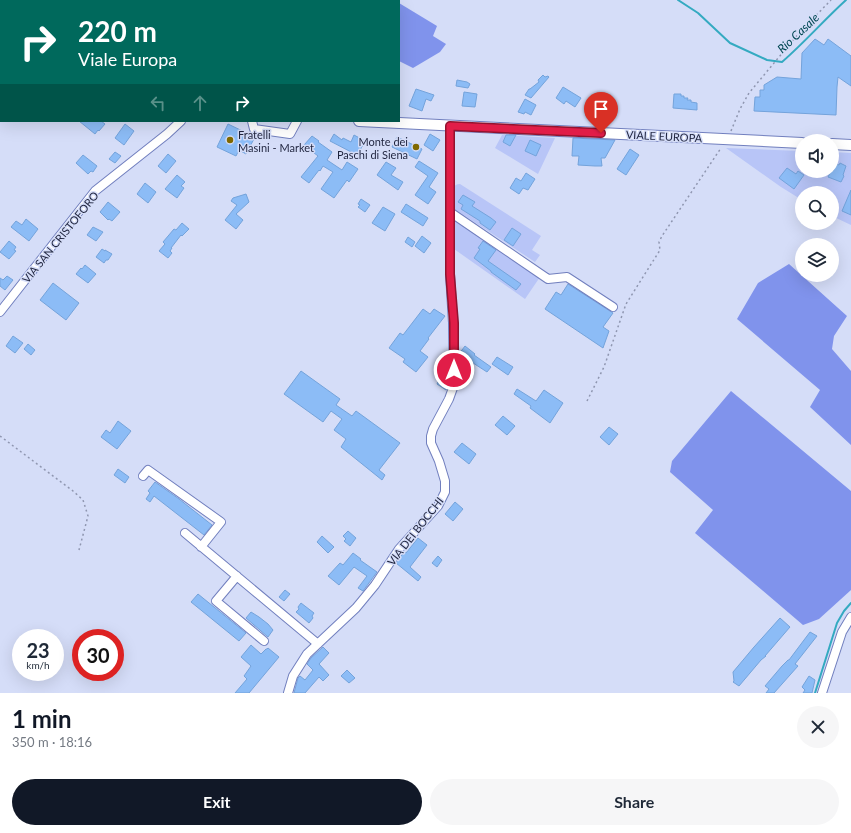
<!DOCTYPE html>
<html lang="en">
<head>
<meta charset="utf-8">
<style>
	body { margin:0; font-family:Lato,sans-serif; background:#f6f6f7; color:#1f2937; height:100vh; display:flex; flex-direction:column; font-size:15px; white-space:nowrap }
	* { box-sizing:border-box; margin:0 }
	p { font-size:13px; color:#747a83 }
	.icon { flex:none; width:22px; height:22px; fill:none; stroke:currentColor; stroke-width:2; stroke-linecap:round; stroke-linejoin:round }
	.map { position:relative; height:693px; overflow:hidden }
	.side { display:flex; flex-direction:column; background:#fff; flex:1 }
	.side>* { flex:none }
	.hud { position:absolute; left:0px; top:0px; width:400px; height:122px; box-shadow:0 4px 16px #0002; background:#00695c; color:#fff; overflow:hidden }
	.controls { position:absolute; left:795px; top:134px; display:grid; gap:8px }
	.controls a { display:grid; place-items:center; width:44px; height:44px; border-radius:50%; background:#fff; box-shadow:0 4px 16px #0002; font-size:20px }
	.speed { position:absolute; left:12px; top:629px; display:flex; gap:8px; font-size:20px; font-weight:700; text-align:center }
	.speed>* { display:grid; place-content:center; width:52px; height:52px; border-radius:50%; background:#fff; box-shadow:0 4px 16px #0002; line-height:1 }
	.speed small { font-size:10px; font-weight:400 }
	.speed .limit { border:6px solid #d22; background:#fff; color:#111 }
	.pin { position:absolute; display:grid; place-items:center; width:34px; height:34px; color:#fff; margin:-41px -17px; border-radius:50% 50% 50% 0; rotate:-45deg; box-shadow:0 0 4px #0007 }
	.pin .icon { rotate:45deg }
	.me { position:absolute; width:44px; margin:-22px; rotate:0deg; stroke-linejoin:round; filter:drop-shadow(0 0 3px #0008) }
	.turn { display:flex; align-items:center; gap:14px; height:84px; padding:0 12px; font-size:18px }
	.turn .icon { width:52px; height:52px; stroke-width:2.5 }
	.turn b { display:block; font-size:28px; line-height:34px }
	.lanes { display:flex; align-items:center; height:38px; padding:0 12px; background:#0003; justify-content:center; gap:20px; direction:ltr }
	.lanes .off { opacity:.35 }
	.round { display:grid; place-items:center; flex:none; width:42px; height:42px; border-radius:21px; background:#f6f6f7 }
	.head { display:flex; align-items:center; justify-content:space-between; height:68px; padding:0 12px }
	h1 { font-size:24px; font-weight:700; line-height:30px; color:#111827 }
	.primary-button { display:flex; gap:8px; margin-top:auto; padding:8px 12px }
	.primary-button a { flex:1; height:46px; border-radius:24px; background:#111827; color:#fff; font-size:16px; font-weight:700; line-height:46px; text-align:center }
	.primary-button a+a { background:#f6f6f7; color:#1f2937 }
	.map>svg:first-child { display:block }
	.green { fill:#b8c5f7 }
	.forest { fill:#8093ec }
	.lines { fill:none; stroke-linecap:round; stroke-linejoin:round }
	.stream { stroke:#34aac1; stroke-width:2 }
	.building { fill:#8cbcf6; stroke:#74a3db }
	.minor-casing { stroke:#717fbe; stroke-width:10 }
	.major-casing { stroke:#717fbe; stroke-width:12 }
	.path { stroke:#8f96b0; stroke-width:1.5; stroke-dasharray:2 3; stroke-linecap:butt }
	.minor { stroke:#fff; stroke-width:8 }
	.major { stroke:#fff; stroke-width:10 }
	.route-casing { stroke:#92132f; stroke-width:10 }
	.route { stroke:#e11d48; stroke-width:7 }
	.poi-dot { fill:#806900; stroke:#d5ddf8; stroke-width:1.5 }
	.labels { text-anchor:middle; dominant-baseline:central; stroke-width:3; stroke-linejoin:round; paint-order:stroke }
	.poi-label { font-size:11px; fill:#1f243e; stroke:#d5ddf8; text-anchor:start }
	.street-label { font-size:11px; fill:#1f243e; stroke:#d5ddf8 }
	.water-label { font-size:12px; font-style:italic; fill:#004753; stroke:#d5ddf8 }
</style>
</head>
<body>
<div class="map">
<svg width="851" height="693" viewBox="0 0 851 693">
	<rect width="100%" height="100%" fill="#d5ddf8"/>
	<!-- green -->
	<path class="green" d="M 502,135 L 555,138 L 538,174 L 495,148 Z
		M 726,148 L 802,151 L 802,171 L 832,171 L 832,152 L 851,153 L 851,225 L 832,216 L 832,193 L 802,193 L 802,200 L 781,187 Z
		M 460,184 L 541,236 L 532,250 L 540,255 L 535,262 L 453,208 C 453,203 451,187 456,185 C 457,184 459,184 460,184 Z
		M 453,217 L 540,277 L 525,299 L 454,249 Z"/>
	<!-- forest -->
	<path class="forest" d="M 399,3 L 437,26 L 433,36 L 446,44 L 440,52 L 413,68 L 399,61 Z
		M 789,264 L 847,316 L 834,336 L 832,349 L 851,371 L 851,445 L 810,407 L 820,390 L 737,319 L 758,283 Z
		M 731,391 L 851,491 L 851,590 L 819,619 L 803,625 L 695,533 L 713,510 L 670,472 L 672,461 Z"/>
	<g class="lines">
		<!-- stream -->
		<path class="stream" d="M 678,0 L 698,13 L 730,43 L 767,60 L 782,62 C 805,42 824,20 846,0
			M 815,693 L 837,623 L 844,611 L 851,603"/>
	</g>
	<!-- building -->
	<path class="building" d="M 815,39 L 824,45 L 828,39 L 851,56 L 851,86 L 838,77 L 837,87 L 836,115 L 754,111 L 755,97 L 760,97 L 760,90 L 764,90 L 764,85 L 777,77 L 801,79 L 802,53 Z
		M 543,75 L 545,77 L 548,76 L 549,77 L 531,98 L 525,95 L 529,89 L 530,89 L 539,82 L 538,80 Z
		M 457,80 L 467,82 L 470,84 L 468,88 L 456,86 Z
		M 563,87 L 581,98 L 575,107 L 566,101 L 564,104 L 556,98 Z
		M 416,89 L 434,95 L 431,101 L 426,99 L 422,111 L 409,106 Z
		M 464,92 L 477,94 L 475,107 L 462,106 Z
		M 674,94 L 681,94 L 681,96 L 684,96 L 684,98 L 688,98 L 687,100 L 691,100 L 691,102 L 697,103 L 697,110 L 673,108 Z
		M 525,99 L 536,105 L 531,115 L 525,112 L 524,114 L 518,112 Z
		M 79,121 L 101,121 L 105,124 L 99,131 L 98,130 L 95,134 Z
		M 125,124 L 134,131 L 124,145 L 115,138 Z
		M 228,124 L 255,137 L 246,154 L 239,150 L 236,156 L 217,147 Z
		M 334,134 L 342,140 L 343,138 L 351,142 L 354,135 L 365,141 L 358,154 L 355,154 L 330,141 Z
		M 430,134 L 440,140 L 433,151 L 424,145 Z
		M 506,135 L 516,135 L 510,146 L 503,142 Z
		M 312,136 L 319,141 L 318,142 L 332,152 L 327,160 L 342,170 L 347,162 L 358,169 L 349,182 L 347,180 L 334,198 L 321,189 L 333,172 L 323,166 L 320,171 L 319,170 L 309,183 L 301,177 L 318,156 L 304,145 Z
		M 397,137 L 422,149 L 417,159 L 392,147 Z
		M 573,138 L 615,140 L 605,158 L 601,158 L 602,166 L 595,166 L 578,165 L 579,156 L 572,156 Z
		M 530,140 L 541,145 L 536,156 L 525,151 Z
		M 630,149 L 639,155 L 626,175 L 617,169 Z
		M 115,152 L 121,156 L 115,163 L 109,159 Z
		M 168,154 L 176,161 L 166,173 L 158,166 Z
		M 83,155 L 97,166 L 93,172 L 91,171 L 88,174 L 76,163 Z
		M 419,161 L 438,173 L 429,187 L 436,192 L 428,204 L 415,195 L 428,176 L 415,167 Z
		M 386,162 L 396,168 L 391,175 L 403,182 L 398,190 L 377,175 Z
		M 840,163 L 846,166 L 843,175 L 844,176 L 841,182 L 828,177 L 831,171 L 833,171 L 836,164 L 839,165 Z
		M 787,168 L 796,174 L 798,171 L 804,175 L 794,189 L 779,178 Z
		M 526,173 L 535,179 L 528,190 L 523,188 L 519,194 L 510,188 L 516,178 L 521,181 Z
		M 177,175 L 185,182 L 181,186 L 184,188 L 177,198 L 165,189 Z
		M 145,183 L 156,192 L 148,203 L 137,194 Z
		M 851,190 L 851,215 L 842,211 Z
		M 246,194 L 249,202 L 236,214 L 243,220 L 236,229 L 225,220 L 237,205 L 231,201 L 233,198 Z
		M 463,195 L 475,202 L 472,206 L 491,218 L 496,222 L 490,230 L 480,223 L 480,221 L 461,209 L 463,205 L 458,202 Z
		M 361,199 L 370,205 L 365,212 L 358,207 L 360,205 L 358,204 Z
		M 108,202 L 120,212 L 112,221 L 109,219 L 108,220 L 100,212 Z
		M 406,204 L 428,218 L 423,226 L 401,212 Z
		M 383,207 L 395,214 L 385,231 L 372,223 Z
		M 26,219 L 38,229 L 29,241 L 11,227 L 16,221 L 22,225 Z
		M 182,223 L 189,229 L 182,236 L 181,235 L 171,248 L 172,248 L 170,251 L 172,253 L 168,258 L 159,251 L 165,244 L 163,242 L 174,229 L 176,230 Z
		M 93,227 L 103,232 L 96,241 L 87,235 Z
		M 512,228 L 521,234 L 513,246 L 504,240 Z
		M 422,236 L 431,243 L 424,253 L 415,246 Z
		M 408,237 L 415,242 L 412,247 L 405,242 Z
		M 9,241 L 16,247 L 14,250 L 16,251 L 9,259 L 0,252 Z
		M 483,241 L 496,250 L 488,261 L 521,284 L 516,290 L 491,272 L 491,271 L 474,258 L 480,249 L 478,248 Z
		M 102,249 L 105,251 L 105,250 L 112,254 L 108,260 L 106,260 L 104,263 L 96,257 Z
		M 85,265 L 96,274 L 88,283 L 76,274 L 81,268 L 82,269 Z
		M 7,276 L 13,280 L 5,290 L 0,286 L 0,278 L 3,280 Z
		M 53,283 L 79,303 L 66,320 L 40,300 Z
		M 568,284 L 613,313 L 603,327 L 609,331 L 603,348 L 545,309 L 556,292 L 561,295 Z
		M 423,309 L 430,314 L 434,309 L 445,316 L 428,338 L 429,339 L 420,351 L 428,357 L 416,372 L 403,362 L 405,359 L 389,348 L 400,333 L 403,335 Z
		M 13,336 L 23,343 L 15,353 L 6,346 Z
		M 28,344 L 35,350 L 31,355 L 24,349 Z
		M 465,346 L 475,354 L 474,355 L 491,367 L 487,372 L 470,361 L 461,375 L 459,374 L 459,354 Z
		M 497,357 L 513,367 L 508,375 L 492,364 Z
		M 445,367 L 448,369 L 448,384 L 446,390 L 437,384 Z
		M 301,371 L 340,399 L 336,405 L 352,416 L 356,411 L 400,443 L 379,470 L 385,475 L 382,480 L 341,447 L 346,439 L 334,430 L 342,419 L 331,411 L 323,422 L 284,394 Z
		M 517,389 L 536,401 L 544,390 L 563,403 L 550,423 L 530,408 L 531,406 L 514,394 Z
		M 503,416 L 515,426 L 507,435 L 495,425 Z
		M 118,421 L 131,431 L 117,449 L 101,437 L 106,430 L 110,433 Z
		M 609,427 L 618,434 L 609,445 L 600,437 Z
		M 462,443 L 476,454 L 469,464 L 454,452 Z
		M 118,469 L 129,477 L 125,483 L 114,475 Z
		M 155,482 L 179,499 L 212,525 L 204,535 L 154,496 L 150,502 L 146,499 L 150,493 L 148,491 Z
		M 455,502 L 463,509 L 453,521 L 445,514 Z
		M 348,531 L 356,538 L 350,546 L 344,541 L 346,539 L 343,536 Z
		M 322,536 L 334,547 L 328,553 L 317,542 Z
		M 418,538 L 427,545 L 410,567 L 421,577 L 418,581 L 396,563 L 400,557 L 405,552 L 406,553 Z
		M 353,553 L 361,559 L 360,560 L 377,572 L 363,591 L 358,588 L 367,576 L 354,567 L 339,585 L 328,576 L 340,563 L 343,565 Z
		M 438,556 L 442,560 L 437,567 L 432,563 Z
		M 285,590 L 290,594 L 284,601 L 279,597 Z
		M 198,594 L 246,633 L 239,641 L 191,602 Z
		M 301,603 L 314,613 L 312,616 L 313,618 L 309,623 L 296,612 L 299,609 L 298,607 Z
		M 251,612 L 259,617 L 268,624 L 273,630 L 268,637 L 246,618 Z
		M 780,618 L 790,627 L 765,656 L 766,656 L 761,660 L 739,686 L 733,682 L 734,681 L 733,672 L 754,647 Z
		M 810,632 L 817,636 L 795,664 L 798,666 L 774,693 L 766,693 L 769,689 L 765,686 L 782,666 L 788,660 L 789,660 Z
		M 251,645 L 261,654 L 266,649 L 267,649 L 268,648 L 279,657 L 249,693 L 235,693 L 247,679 L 244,676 L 251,666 L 241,657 Z
		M 323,647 L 329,653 L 319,664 L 329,675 L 323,681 L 319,677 L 305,693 L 294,693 L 298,678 L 300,676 L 305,680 L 313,670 L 307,664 L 311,658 Z
		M 347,670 L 355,678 L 349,683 L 341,676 Z
		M 809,676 L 815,680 L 812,693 L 803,693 L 805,690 L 802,687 Z"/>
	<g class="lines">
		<defs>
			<path id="minor" d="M 188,0 L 190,1
				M 292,0 L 293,1
				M 324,1 L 325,0
				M 252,121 L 254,129 L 290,134 L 297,121
				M 450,212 L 548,279 L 567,277 L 613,307
				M 0,312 L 95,191 L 167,134 L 181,121
				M 143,476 L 148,470 L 221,522 L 201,547
				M 185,533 L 318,644
				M 237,576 L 216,601 L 264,641
				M 288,693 L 293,676 L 307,654 L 356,608 L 375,585 L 399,549 L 438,506 L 445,492 L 445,481 L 439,461 L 431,443 L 431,436 L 433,429 L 449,399 L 454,385 L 453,323 L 450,274 L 450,126
				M 822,693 L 842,632 L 851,617"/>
			<path id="major" d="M 0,104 L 1,104
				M 359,121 L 802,143
				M 832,144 L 851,145"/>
		</defs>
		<!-- minor casing -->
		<use href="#minor" class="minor-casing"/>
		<!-- major casing -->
		<use href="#major" class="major-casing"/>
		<!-- path -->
		<path class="path" d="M 731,131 L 740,109 L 749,93 L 799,33 L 831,0
			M 587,401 L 604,367 L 626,304 L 660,250 L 659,242 L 662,236 L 721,148
			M 0,436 L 73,491 L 83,500 L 88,516 L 79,550"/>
		<!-- minor -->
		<use href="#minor" class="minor"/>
		<!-- major -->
		<use href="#major" class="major"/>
	</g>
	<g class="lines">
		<defs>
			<path id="route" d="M 454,370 L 454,323 L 450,274 L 450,126 L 601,133"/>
		</defs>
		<!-- route casing -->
		<use href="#route" class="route-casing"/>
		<!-- route -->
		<use href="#route" class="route"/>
	</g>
	<!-- markers -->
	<g class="poi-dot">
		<circle cx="230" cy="140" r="4"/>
		<circle cx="416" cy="147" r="4"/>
	</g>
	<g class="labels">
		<!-- poi labels -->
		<g class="poi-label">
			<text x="238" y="134">Fratelli<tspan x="238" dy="13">Masini - Market</tspan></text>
			<text x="408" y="141" text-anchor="end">Monte dei<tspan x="408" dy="13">Paschi di Siena</tspan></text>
		</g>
		<!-- street labels -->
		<g class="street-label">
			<text transform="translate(664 136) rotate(3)">VIALE EUROPA</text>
			<text transform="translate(60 237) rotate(-51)">VIA SAN CRISTOFORO</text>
			<text transform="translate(415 531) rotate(-52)">VIA DEI BOCCHI</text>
		</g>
		<!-- water labels -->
		<g class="water-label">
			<text transform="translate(798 33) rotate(-43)">Rio Casale</text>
		</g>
	</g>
</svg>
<div class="controls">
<a><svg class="icon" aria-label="sound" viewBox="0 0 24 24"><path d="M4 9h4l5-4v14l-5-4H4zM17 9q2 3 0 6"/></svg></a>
<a><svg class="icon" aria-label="search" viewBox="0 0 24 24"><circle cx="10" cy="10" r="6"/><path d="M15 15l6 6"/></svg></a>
<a><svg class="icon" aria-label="layers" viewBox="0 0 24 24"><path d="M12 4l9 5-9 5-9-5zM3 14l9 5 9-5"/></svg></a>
</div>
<div class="speed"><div>23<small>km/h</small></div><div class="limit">30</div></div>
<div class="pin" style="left:601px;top:133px;background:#d93025"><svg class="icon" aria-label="arrive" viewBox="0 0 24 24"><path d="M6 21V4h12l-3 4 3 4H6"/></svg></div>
<svg class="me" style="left:454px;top:370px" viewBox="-20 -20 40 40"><circle r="17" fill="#e11d48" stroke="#fff" stroke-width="3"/><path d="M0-11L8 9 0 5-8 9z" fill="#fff"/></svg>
<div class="hud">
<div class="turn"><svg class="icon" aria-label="right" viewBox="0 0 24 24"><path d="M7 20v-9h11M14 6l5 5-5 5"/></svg><div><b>220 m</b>Viale Europa</div></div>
<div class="lanes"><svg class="icon off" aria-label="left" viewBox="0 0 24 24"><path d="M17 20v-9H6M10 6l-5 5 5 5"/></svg><svg class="icon off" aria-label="ahead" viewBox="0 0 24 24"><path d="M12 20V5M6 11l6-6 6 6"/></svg><svg class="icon" aria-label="right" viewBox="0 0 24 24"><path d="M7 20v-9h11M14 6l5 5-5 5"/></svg></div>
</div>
</div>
<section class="side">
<div class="head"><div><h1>1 min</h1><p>350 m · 18:16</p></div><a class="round"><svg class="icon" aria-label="close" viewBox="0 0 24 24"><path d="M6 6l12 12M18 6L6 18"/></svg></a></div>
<div class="primary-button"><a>Exit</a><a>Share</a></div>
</section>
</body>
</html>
